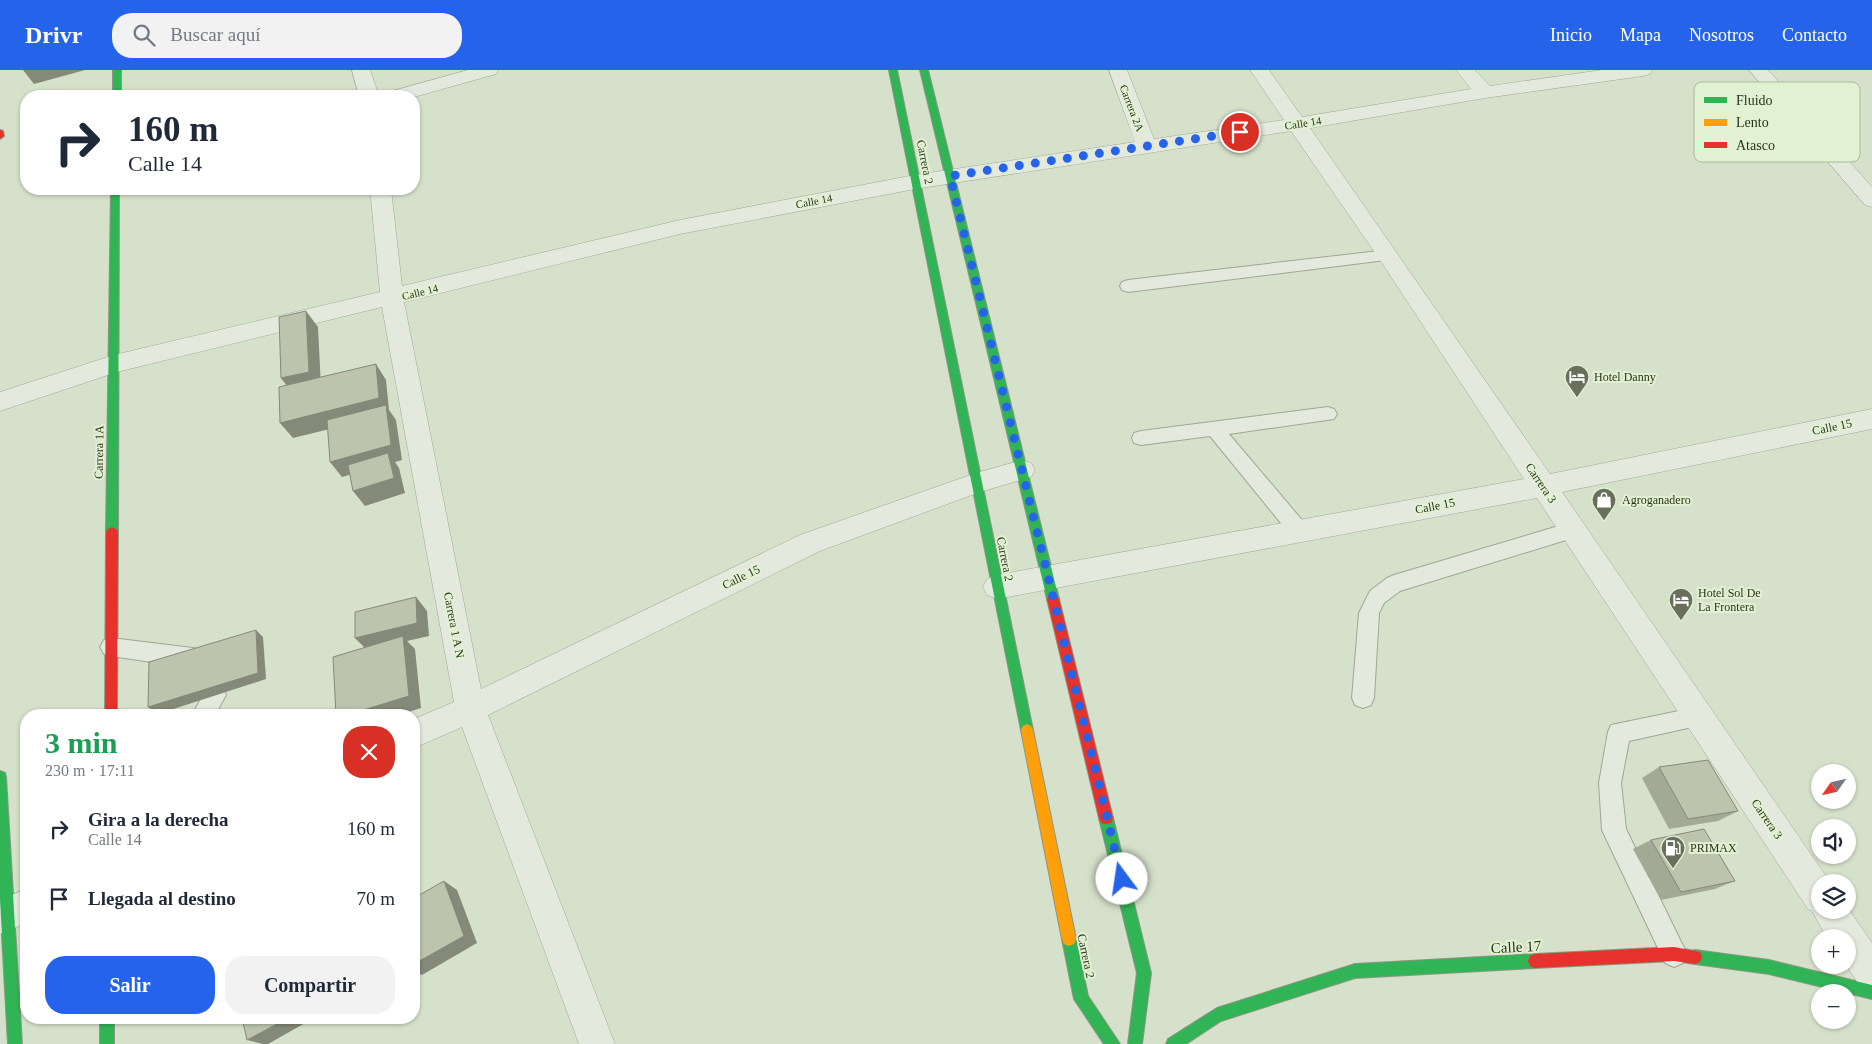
<!DOCTYPE html>
<html lang="es">
<head>
<meta charset="utf-8">
<style>
	body { margin:0; font-family:"Times New Roman",serif; background:#f2f2f3; color:#1f2937; height:100vh; display:flex; flex-direction:column; font-size:19px; white-space:nowrap }
	* { box-sizing:border-box; margin:0 }
	p { font-size:16px; color:#747a83 }
	.icon { flex:none; width:28px; height:28px; fill:none; stroke:currentColor; stroke-width:2; stroke-linecap:round; stroke-linejoin:round }
	.map { position:relative; flex:1; overflow:hidden }
	.details { position:absolute; left:20px; top:639px; width:400px; height:315px; display:flex; flex-direction:column; background:#fff; border-radius:20px; box-shadow:0 1px 4px #0004 }
	.details>* { flex:none }
	.banner { position:absolute; left:20px; top:20px; width:400px; height:105px; border-radius:20px; box-shadow:0 1px 4px #0004; background:#fff; color:#1f2937; overflow:hidden }
	.needle { width:32px; rotate:236deg }
	.tools { position:absolute; left:1811px; top:694px; display:grid; gap:10px }
	.tools a { display:grid; place-items:center; width:45px; height:45px; border-radius:50%; background:#fff; box-shadow:0 1px 4px #0004; font-size:25px }
	.pin { position:absolute; display:grid; place-items:center; width:42px; height:42px; color:#fff; margin:-21px; border:2px solid #fff; border-radius:50%; box-shadow:0 1px 5px #0007 }
	.me { position:absolute; width:55px; margin:-28px; rotate:346deg; stroke-linejoin:round; filter:drop-shadow(0 0 4px #0008) }
	.turn { display:flex; align-items:center; gap:18px; height:105px; padding:0 25px; font-size:22px }
	.turn .icon { width:65px; height:65px; stroke-width:2.5 }
	.turn b { display:block; font-size:35px; line-height:42px }
	.round { display:grid; place-items:center; flex:none; width:52px; height:52px; border-radius:20px; background:#f2f2f3 }
	.head { display:flex; align-items:center; justify-content:space-between; height:85px; padding:0 25px }
	h1 { font-size:30px; font-weight:600; line-height:38px; color:#1e9e55 }
	.cta { display:flex; gap:10px; margin-top:auto; padding:10px 25px }
	.cta a { flex:1; height:58px; border-radius:20px; background:#2563eb; color:#fff; font-size:20px; font-weight:600; line-height:58px; text-align:center }
	.cta a+a { background:#f2f2f3; color:#1f2937 }
	ul { padding:0; list-style:none }
	li { display:flex; align-items:center; gap:15px; height:70px; padding:0 25px }
	li div { flex:1 }
	li b { display:block; font-size:19px }
	li em { font-style:normal }
	header { display:flex; align-items:center; gap:30px; box-sizing:border-box; height:70px; padding:0 25px; background:#2563eb; color:#fff }
	header strong { font-size:24px }
	nav { display:flex; gap:28px; margin-inline-start:auto; font-size:18px }
	.search { width:350px; height:45px; background:#f2f2f3; display:flex; align-items:center; gap:12px; box-sizing:border-box; padding:0 18px; border-radius:20px; color:#747a83; font-size:19px }
	.map>svg:first-child { display:block }
	.lines { fill:none; stroke-linecap:round; stroke-linejoin:round }
	.lane-casing { stroke:#9ea695; stroke-width:2 }
	.street-casing { stroke:#9ea695; stroke-width:1 }
	.fast-casing { stroke:#8e9685; stroke-width:2 }
	.slow-casing { stroke:#8e9685; stroke-width:2 }
	.jam-casing { stroke:#8e9685; stroke-width:2 }
	.lane { fill:#e3eadd; fill-rule:evenodd }
	.street { fill:#e3eadd; fill-rule:evenodd }
	.fast { fill:#30b455; fill-rule:evenodd }
	.slow { fill:#ff9f0a; fill-rule:evenodd }
	.jam { fill:#e5322d; fill-rule:evenodd }
	.wall { fill:#a2a995 }
	.shaded-wall { fill:#848979 }
	.building { fill:#bcc4ad; stroke:#848979 }
	.route { stroke:#2563eb; stroke-width:9; stroke-dasharray:0 16.2 }
	.labels { text-anchor:middle; dominant-baseline:central; stroke-width:4; stroke-linejoin:round; paint-order:stroke }
	.far-street-label { font-size:11px; fill:#2d331f; stroke:#e1f2d2 }
	.street-label { font-size:12px; fill:#2d331f; stroke:#e1f2d2 }
	.poi-label { font-size:12px; fill:#2d331f; stroke:#e1f2d2; text-anchor:start }
	.near-street-label { font-size:15px; fill:#2d331f; stroke:#e1f2d2 }
	.key { fill:#e1f2d2; stroke:#abb99c; stroke-width:1 }
	.key-label { font-size:14px; fill:#2d331f }
</style>
</head>
<body>
<header>
<strong>Drivr</strong>
<div class="search"><svg class="icon" aria-label="search" viewBox="0 0 24 24"><circle cx="10" cy="10" r="6"/><path d="M15 15l6 6"/></svg>Buscar aquí</div>
<nav><a>Inicio</a><a>Mapa</a><a>Nosotros</a><a>Contacto</a></nav>
</header>
<div class="map">
<svg width="1872" height="974" viewBox="0 0 1872 974">
	<rect width="100%" height="100%" fill="#d6e1cb"/>
	<g class="lines">
		<defs>
			<path id="lane" d="M 1388,180 L 1394,181 L 1396,185 L 1394,189 L 1128,222 L 1122,220 L 1120,216 L 1122,212 L 1128,210 Z
				M 1328,337 L 1334,339 L 1337,344 L 1334,349 L 1229,364 L 1307,456 L 1310,462 L 1307,468 L 1300,470 L 1293,468 L 1210,366 L 1141,375 L 1134,373 L 1132,368 L 1134,363 L 1141,361 Z
				M 1572,452 L 1579,454 L 1582,460 L 1579,466 L 1400,521 L 1384,533 L 1379,543 L 1374,628 L 1371,635 L 1363,638 L 1355,635 L 1352,628 L 1359,543 L 1370,521 L 1387,508 L 1394,505 Z
				M 111,568 L 193,578 L 201,581 L 204,588 L 201,595 L 193,598 L 111,586 L 104,584 L 100,577 L 104,570 Z
				M 215,615 L 223,618 L 226,625 L 215,645 L 192,645 L 207,618 Z
				M 1698,637 L 1706,640 L 1709,647 L 1706,654 L 1629,671 L 1621,713 L 1626,759 L 1687,884 L 1683,893 L 1674,897 L 1665,893 L 1602,760 L 1599,713 L 1608,662 L 1611,655 Z"/>
			<path id="street" d="M 352,0 L 370,0 L 379,26 L 359,26 Z
				M 468,0 L 498,0 L 496,4 L 414,27 L 386,26 L 389,22 Z
				M 1109,0 L 1127,0 L 1154,69 L 1284,50 L 1250,0 L 1269,0 L 1302,47 L 1471,19 L 1456,0 L 1475,0 L 1490,16 L 1602,0 L 1652,0 L 1650,4 L 1643,6 L 1485,28 L 1310,58 L 1550,404 L 1872,339 L 1872,359 L 1562,422 L 1830,812 L 1820,812 L 1820,840 L 1848,840 L 1848,838 L 1872,873 L 1872,921 L 1860,916 L 1846,895 L 1848,895 L 1848,868 L 1827,868 L 1812,841 L 1808,839 L 1537,428 L 997,529 L 987,525 L 983,517 L 987,509 L 997,505 L 1524,409 L 1380,190 L 1291,61 L 915,119 L 680,164 L 404,232 L 481,619 L 800,465 L 976,403 L 1022,390 L 1031,393 L 1035,400 L 1031,407 L 980,422 L 820,481 L 488,645 L 615,974 L 579,974 L 462,657 L 414,678 L 414,649 L 454,632 L 382,237 L 117,302 L 0,341 L 0,322 L 114,285 L 380,222 L 370,119 L 391,119 L 402,216 L 680,150 L 915,105 L 1135,72 Z
				M 1749,0 L 1768,0 L 1872,117 L 1872,137 L 1865,135 Z
				M 26,819 L 26,853 L 0,864 L 0,830 Z"/>
			<path id="fast" d="M 113,0 L 121,0 L 121,26 L 113,26 Z
				M 889,0 L 897,0 L 1033,660 L 1031,664 L 1027,666 L 1023,664 L 1021,660 Z
				M 920,0 L 928,0 L 1059,529 L 1057,533 L 1053,534 L 1049,533 L 1047,529 Z
				M 111,119 L 119,119 L 118,462 L 116,465 L 108,465 L 106,462 Z
				M 0,701 L 5,703 L 6,707 L 22,974 L 8,974 L 0,829 Z
				M 1106,742 L 1111,743 L 1113,748 L 1151,903 L 1142,974 L 1128,974 L 1137,903 L 1099,748 L 1101,743 Z
				M 1069,862 L 1074,864 L 1076,869 L 1088,926 L 1120,974 L 1104,974 L 1074,929 L 1062,869 L 1064,864 Z
				M 1695,880 L 1769,890 L 1872,915 L 1872,929 L 1769,904 L 1695,894 L 1690,892 L 1688,887 L 1690,882 Z
				M 1535,884 L 1540,886 L 1542,891 L 1540,896 L 1535,898 L 1355,908 L 1221,951 L 1186,974 L 1166,974 L 1168,969 L 1217,938 L 1355,894 Z
				M 100,948 L 114,948 L 114,974 L 100,974 Z"/>
			<path id="slow" d="M 1027,654 L 1031,656 L 1033,660 L 1076,869 L 1074,874 L 1069,876 L 1064,874 L 1062,869 L 1021,660 L 1023,656 Z"/>
			<path id="jam" d="M 0,60 L 3,61 L 4,66 L 0,69 Z
				M 112,457 L 116,459 L 118,462 L 117,645 L 105,645 L 106,462 L 108,459 Z
				M 1053,524 L 1057,525 L 1059,529 L 1113,748 L 1111,753 L 1106,754 L 1101,753 L 1099,748 L 1047,529 L 1049,525 Z
				M 1674,877 L 1700,882 L 1702,887 L 1700,892 L 1695,894 L 1674,891 L 1535,898 L 1530,896 L 1528,891 L 1530,886 L 1535,884 Z"/>
		</defs>
		<!-- lane casing -->
		<use href="#lane" class="lane-casing"/>
		<!-- street casing -->
		<use href="#street" class="street-casing"/>
		<!-- fast casing -->
		<use href="#fast" class="fast-casing"/>
		<!-- slow casing -->
		<use href="#slow" class="slow-casing"/>
		<!-- jam casing -->
		<use href="#jam" class="jam-casing"/>
		<!-- lane -->
		<use href="#lane" class="lane"/>
		<!-- street -->
		<use href="#street" class="street"/>
		<!-- fast -->
		<use href="#fast" class="fast"/>
		<!-- slow -->
		<use href="#slow" class="slow"/>
		<!-- jam -->
		<use href="#jam" class="jam"/>
	</g>
	<!-- wall -->
	<path class="wall" d="M 1659,697 L 1738,741 L 1718,751 L 1669,759 L 1642,708 Z
		M 1651,770 L 1735,811 L 1715,819 L 1661,830 L 1633,779 Z"/>
	<!-- shaded-wall -->
	<path class="shaded-wall" d="M 23,0 L 85,0 L 34,14 Z
		M 306,241 L 318,257 L 321,318 L 293,324 L 281,308 Z
		M 376,294 L 386,310 L 389,340 L 396,350 L 402,390 L 395,392 L 399,398 L 405,423 L 365,436 L 353,421 L 391,393 L 342,407 L 330,392 L 387,345 L 293,368 L 280,353 Z
		M 416,527 L 427,541 L 429,566 L 407,571 L 415,579 L 421,638 L 399,645 L 347,645 L 368,581 L 355,568 Z
		M 256,560 L 263,567 L 266,609 L 158,644 L 148,637 Z
		M 444,811 L 457,820 L 477,873 L 422,905 L 414,901 L 414,894 Z
		M 288,948 L 314,948 L 268,974 L 263,974 L 247,970 Z"/>
	<!-- building -->
	<path class="building" d="M 306,241 L 309,302 L 281,308 L 279,247 Z
		M 376,294 L 379,328 L 280,353 L 279,317 Z
		M 386,335 L 391,375 L 330,392 L 327,350 Z
		M 388,383 L 394,408 L 353,421 L 348,395 Z
		M 416,527 L 417,553 L 355,568 L 355,542 Z
		M 256,560 L 258,603 L 148,637 L 149,592 Z
		M 403,566 L 409,626 L 347,645 L 336,645 L 333,587 Z
		M 1708,690 L 1738,741 L 1688,749 L 1659,697 Z
		M 1704,759 L 1735,811 L 1681,822 L 1651,770 Z
		M 444,811 L 464,866 L 414,894 L 414,828 Z
		M 242,948 L 288,948 L 247,970 Z"/>
	<g class="lines">
		<!-- route -->
		<path class="route" d="M 1122,809 L 950,106 L 1240,62"/>
	</g>
	<!-- icons -->
	<defs>
		<symbol id="hotel-pin" viewBox="-11 -11 22 30"><path d="M0 17L-7.5 6A9.5 9.5 0 1 1 7.5 6Z" fill="#68705b" stroke="#e1f2d2"/><path d="M-6-4.5h1.5V1H6V5H4.5V3h-9V5H-6ZM-4 0a1.8 1.8 0 1 1 3.6 0ZM.5 0V-2.5h3Q6-2.5 6 0Z" fill="#fff"/></symbol>
		<symbol id="shop-pin" viewBox="-11 -11 22 30"><path d="M0 17L-7.5 6A9.5 9.5 0 1 1 7.5 6Z" fill="#68705b" stroke="#e1f2d2"/><path d="M-5-2.5h2.3a2.7 3.5 0 0 1 5.4 0H5L5.5 6h-11ZM-1.5-2.5h3a1.5 2.3 0 0 0-3 0Z" fill="#fff"/></symbol>
		<symbol id="fuel-pin" viewBox="-11 -11 22 30"><path d="M0 17L-7.5 6A9.5 9.5 0 1 1 7.5 6Z" fill="#68705b" stroke="#e1f2d2"/><path d="M-5.5-6h7V0h2V4h1.3V-2.5L3-4.5l.8-.8L6-3V5H2.5V1h-1V6h-7ZM-4.2-4.7v3.2H.2V-4.7Z" fill="#fff"/></symbol>
	</defs>
	<g fill-rule="evenodd">
		<use href="#hotel-pin" x="1563" y="293" width="28" height="38"/>
		<use href="#shop-pin" x="1590" y="416" width="28" height="38"/>
		<use href="#hotel-pin" x="1667" y="516" width="28" height="38"/>
		<use href="#fuel-pin" x="1659" y="764" width="28" height="38"/>
	</g>
	<g class="labels">
		<!-- far-street labels -->
		<g class="far-street-label">
			<text transform="translate(1132 38) rotate(69)">Carrera 2A</text>
			<text transform="translate(1303 53) rotate(-9)">Calle 14</text>
			<text transform="translate(814 131) rotate(-11)">Calle 14</text>
			<text transform="translate(420 222) rotate(-14)">Calle 14</text>
		</g>
		<!-- street labels -->
		<g class="street-label">
			<text transform="translate(925 92) rotate(79)">Carrera 2</text>
			<text transform="translate(1832 357) rotate(-12)">Calle 15</text>
			<text transform="translate(99 382) rotate(-89)">Carrera 1A</text>
			<text transform="translate(1541 413) rotate(56)">Carrera 3</text>
			<text transform="translate(1435 436) rotate(-11)">Calle 15</text>
			<text transform="translate(1005 489) rotate(79)">Carrera 2</text>
			<text transform="translate(741 507) rotate(-26)">Calle 15</text>
			<text transform="translate(454 555) rotate(79)">Carrera 1 A N</text>
			<text transform="translate(1767 749) rotate(56)">Carrera 3</text>
			<text transform="translate(1086 886) rotate(78)">Carrera 2</text>
		</g>
		<!-- poi labels -->
		<g class="poi-label">
			<text x="1594" y="307">Hotel Danny</text>
			<text x="1622" y="430">Agroganadero</text>
			<text x="1698" y="523">Hotel Sol De<tspan x="1698" dy="14">La Frontera</tspan></text>
			<text x="1690" y="778">PRIMAX</text>
		</g>
		<!-- near-street labels -->
		<g class="near-street-label">
			<text transform="translate(1516 877) rotate(-3)">Calle 17</text>
		</g>
	</g>
	<!-- legend -->
	<rect x="1694" y="12" width="166" height="80" rx="8" class="key"/>
	<rect x="1704" y="27" width="23" height="6" fill="#30b455"/>
	<rect x="1704" y="49" width="23" height="7" fill="#ff9f0a"/>
	<rect x="1704" y="72" width="23" height="6" fill="#e5322d"/>
	<g class="key-label">
		<text x="1736" y="35">Fluido</text>
		<text x="1736" y="57">Lento</text>
		<text x="1736" y="80">Atasco</text>
	</g>
</svg>
<div class="tools">
<a><svg class="needle" viewBox="-14 -14 28 28"><path d="M0-13l5 13h-10z" fill="#e53935"/><path d="M0 13l5-13h-10z" fill="#747a83"/></svg></a>
<a><svg class="icon" aria-label="sound" viewBox="0 0 24 24"><path d="M4 9h4l5-4v14l-5-4H4zM17 9q2 3 0 6"/></svg></a>
<a><svg class="icon" aria-label="layers" viewBox="0 0 24 24"><path d="M12 4l9 5-9 5-9-5zM3 14l9 5 9-5"/></svg></a>
<a>+</a>
<a>−</a>
</div>
<div class="pin" style="left:1240px;top:62px;background:#d93025"><svg class="icon" aria-label="arrive" viewBox="0 0 24 24"><path d="M6 21V4h12l-3 4 3 4H6"/></svg></div>
<svg class="me" style="left:1122px;top:809px" viewBox="-20 -20 40 40"><circle r="19" fill="#fff"/><path d="M0-13L10 11 0 6-10 11z" fill="#2563eb"/></svg>
<div class="banner">
<div class="turn"><svg class="icon" aria-label="right" viewBox="0 0 24 24"><path d="M7 20v-9h11M14 6l5 5-5 5"/></svg><div><b>160 m</b>Calle 14</div></div>
</div>
<section class="details">
<div class="head"><div><h1>3 min</h1><p>230 m · 17:11</p></div><a class="round" style="background:#d93025;color:#fff"><svg class="icon" aria-label="close" viewBox="0 0 24 24"><path d="M6 6l12 12M18 6L6 18"/></svg></a></div>
<ul>
<li><svg class="icon" aria-label="right" viewBox="0 0 24 24"><path d="M7 20v-9h11M14 6l5 5-5 5"/></svg><div><b>Gira a la derecha</b><p>Calle 14</p></div><em>160 m</em></li>
<li><svg class="icon" aria-label="arrive" viewBox="0 0 24 24"><path d="M6 21V4h12l-3 4 3 4H6"/></svg><div><b>Llegada al destino</b></div><em>70 m</em></li>
</ul>
<div class="cta"><a>Salir</a><a>Compartir</a></div>
</section>
</div>
</body>
</html>
